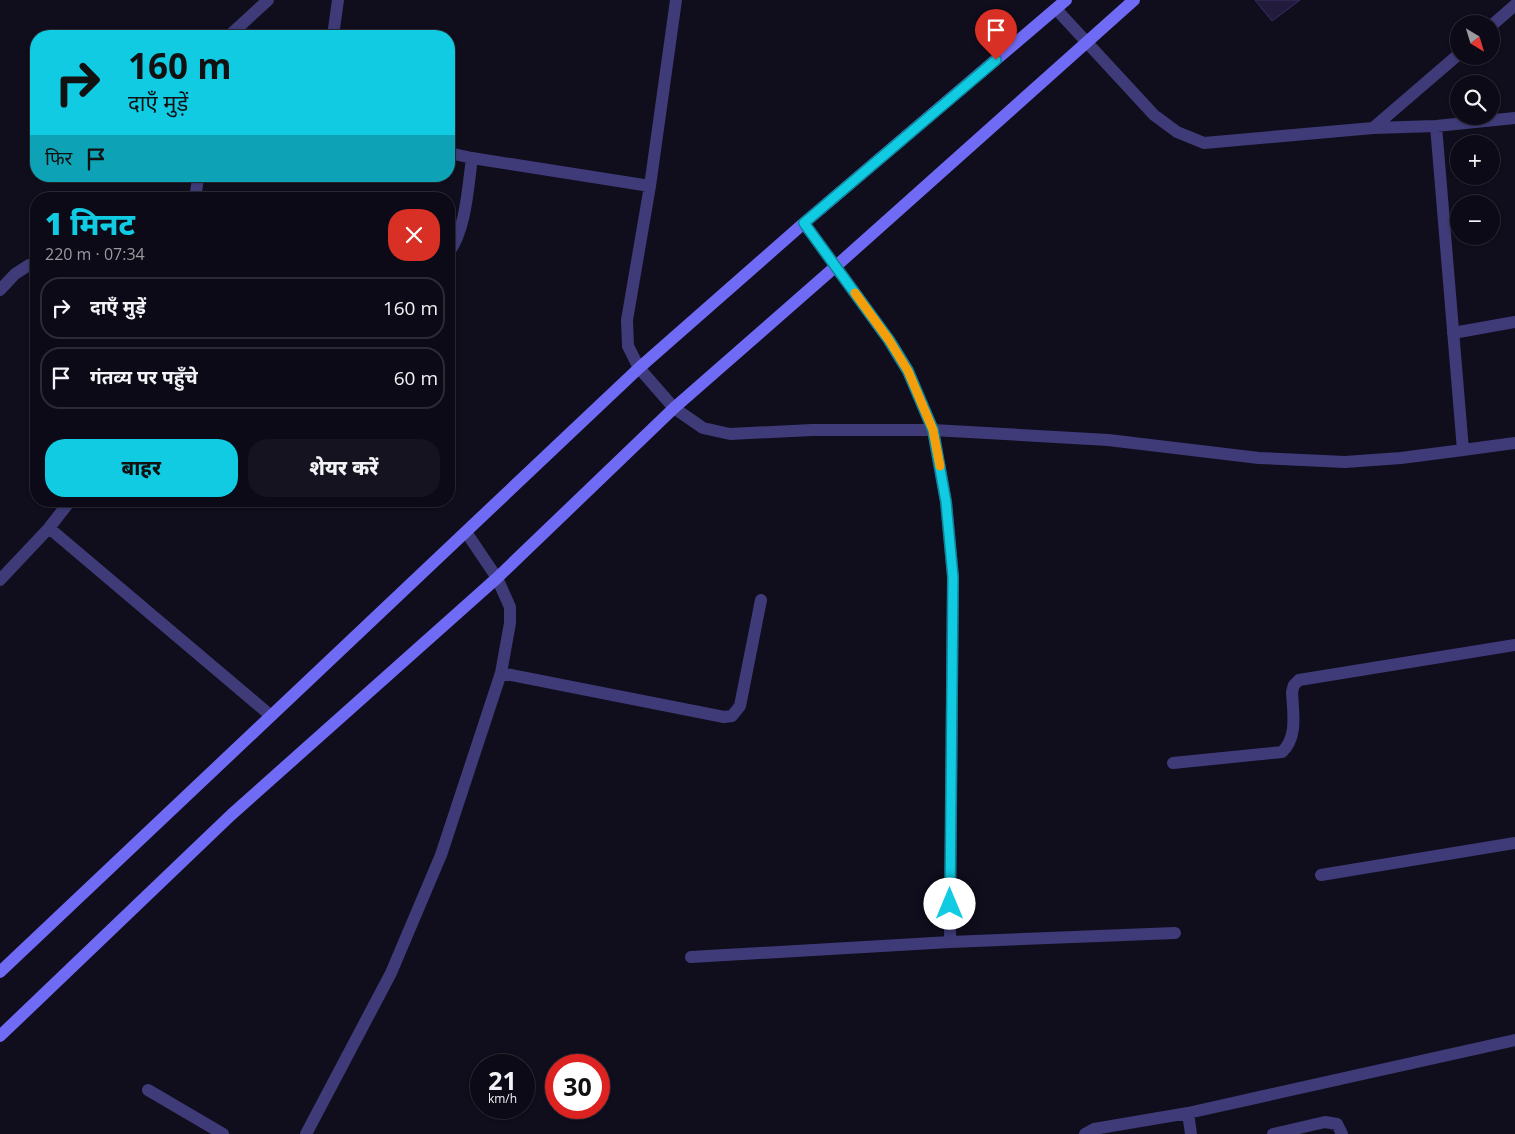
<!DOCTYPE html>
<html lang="hi">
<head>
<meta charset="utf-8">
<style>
	body { margin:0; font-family:"Open Sans","Noto Sans Devanagari",sans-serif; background:#15131f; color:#f1f3f6; height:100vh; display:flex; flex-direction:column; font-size:19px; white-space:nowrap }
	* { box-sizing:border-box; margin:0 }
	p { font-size:16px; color:#9a9aa1 }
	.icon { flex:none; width:28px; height:28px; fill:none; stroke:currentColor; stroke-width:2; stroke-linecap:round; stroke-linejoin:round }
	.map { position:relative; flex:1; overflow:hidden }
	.panel { position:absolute; left:30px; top:192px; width:425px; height:315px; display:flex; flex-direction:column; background:#0c0a16; border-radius:20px; box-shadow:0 1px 4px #0004,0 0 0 1px #2c2b35 }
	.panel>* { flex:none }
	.guide { position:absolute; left:30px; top:30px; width:425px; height:152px; border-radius:20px; box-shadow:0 1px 4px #0004,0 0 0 1px #2c2b35; background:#11cbe3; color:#111; overflow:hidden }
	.needle { width:32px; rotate:142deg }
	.buttons { position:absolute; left:1450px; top:15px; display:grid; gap:10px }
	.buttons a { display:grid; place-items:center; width:50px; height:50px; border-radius:50%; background:#0c0a16; box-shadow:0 1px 4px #0004,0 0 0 1px #2c2b35; font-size:25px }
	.speed { position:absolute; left:470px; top:1054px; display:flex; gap:10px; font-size:25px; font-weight:700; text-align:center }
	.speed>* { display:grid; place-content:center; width:65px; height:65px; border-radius:50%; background:#0c0a16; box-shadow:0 1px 4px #0004,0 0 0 1px #2c2b35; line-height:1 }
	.speed small { font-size:12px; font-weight:400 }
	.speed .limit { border:8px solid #d22; background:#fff; color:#111 }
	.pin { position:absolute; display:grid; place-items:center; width:42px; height:42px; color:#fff; margin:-51px -21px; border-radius:50% 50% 50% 0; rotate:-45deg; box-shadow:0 0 5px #0007 }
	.pin .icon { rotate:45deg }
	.me { position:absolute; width:55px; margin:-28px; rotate:0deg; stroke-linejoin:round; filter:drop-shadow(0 0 4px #0008) }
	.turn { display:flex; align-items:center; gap:18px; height:105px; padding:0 15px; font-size:22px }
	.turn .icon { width:65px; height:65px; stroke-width:2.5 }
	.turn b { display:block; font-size:35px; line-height:42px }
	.then { display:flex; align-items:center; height:48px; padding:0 15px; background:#0003; gap:10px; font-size:19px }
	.round { display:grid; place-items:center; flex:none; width:52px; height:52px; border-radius:20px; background:#15131f }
	.headline { display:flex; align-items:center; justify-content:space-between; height:85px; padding:0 15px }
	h1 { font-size:30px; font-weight:800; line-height:38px; color:#11cbe3 }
	.button { display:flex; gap:10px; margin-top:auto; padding:10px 15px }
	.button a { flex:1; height:58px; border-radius:20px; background:#11cbe3; color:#111; font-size:20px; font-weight:800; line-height:58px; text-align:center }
	.button a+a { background:#15131f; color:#f1f3f6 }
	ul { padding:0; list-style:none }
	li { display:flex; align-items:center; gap:15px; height:62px; margin:0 10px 8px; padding:0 5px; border:2px solid #2c2b35; border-radius:20px }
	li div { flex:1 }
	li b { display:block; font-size:19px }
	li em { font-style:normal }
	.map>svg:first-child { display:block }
	.building { fill:#221b3c; stroke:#3a2e66 }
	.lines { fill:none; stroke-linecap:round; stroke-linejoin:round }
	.lane { stroke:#3e3b78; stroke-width:12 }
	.street { stroke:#3e3b78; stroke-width:12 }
	.secondary { stroke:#706bf4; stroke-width:12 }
	.route-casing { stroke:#0b8494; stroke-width:12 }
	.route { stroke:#11cbe3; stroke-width:9 }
	.slow { stroke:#f59e0b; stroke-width:9 }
</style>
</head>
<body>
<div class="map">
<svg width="1515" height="1134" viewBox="0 0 1515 1134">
	<rect width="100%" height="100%" fill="#100d1d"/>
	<!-- building -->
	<path class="building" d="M 1255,0 L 1300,0 L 1272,21 Z"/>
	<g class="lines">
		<!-- lane -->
		<path class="lane" d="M 148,1090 L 223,1134"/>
		<!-- street -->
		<path class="street" d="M 676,0 L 650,186 L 627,320 L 628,346 L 639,368 L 674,408 L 703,428 L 730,434 L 812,430 L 933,430 L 1108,440 L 1259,458 L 1345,462 L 1401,458 L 1463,450 L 1436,126
			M 1056,9 L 1154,115 L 1177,132 L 1204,143 L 1373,128 L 1436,126 L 1515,118
			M 1491,26 L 1515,5
			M 229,36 L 268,0
			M 333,36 L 338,0
			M 1373,128 L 1459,54
			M 449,153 L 472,158 L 650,186
			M 195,199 L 198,178
			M 804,223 L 889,340 L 908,371 L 933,430 L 946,502 L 953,577 L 950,942 L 1175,933
			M 449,252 C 466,230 468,186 472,158
			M 0,290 L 15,274 L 29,265 L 36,266
			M 1453,333 L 1515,322
			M 1463,450 L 1515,443
			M 49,528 L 270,715
			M 0,580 L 49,528 L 70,501
			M 501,673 L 724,717 L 732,716 L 740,706 L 761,600
			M 1173,763 L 1282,752 C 1298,737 1293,713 1292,692 L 1294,685 L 1299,680 L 1515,645
			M 1321,875 L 1515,843
			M 691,957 L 950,942
			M 1188,1113 L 1515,1040
			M 306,1134 L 391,973 L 441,855 L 501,673 L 510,623 L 510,607 L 497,578 L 466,532
			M 1085,1134 L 1094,1129 L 1188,1113 L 1191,1134
			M 1273,1134 L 1325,1122 L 1337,1124 L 1342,1134"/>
		<!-- secondary -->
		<path class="secondary" d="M 0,972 L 639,368 L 804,223 L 1066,0
			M 0,1036 L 231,815 L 497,578 L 674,408 L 835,267 L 1134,0"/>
	</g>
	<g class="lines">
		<defs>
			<path id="route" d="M 950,904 L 953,577 L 946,502 L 933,430 L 908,371 L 889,340 L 804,223 L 996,60"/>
		</defs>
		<!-- route casing -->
		<use href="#route" class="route-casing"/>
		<!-- route -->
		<use href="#route" class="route"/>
		<!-- slow -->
		<path class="slow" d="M 855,293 L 889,340 L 908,371 L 933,430 L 940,466"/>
	</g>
</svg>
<div class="buttons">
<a><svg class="needle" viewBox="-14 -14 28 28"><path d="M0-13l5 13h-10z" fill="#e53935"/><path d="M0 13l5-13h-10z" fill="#9a9aa1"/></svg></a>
<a><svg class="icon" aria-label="search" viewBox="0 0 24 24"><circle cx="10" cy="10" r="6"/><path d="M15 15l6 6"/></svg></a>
<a>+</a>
<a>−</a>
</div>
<div class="speed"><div>21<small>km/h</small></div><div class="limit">30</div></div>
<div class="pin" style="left:996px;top:60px;background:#d93025"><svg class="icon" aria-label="arrive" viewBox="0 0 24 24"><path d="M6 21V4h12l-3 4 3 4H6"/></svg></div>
<svg class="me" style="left:950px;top:904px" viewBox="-20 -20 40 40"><circle r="19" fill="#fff"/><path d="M0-13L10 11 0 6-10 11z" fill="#11cbe3"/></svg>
<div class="guide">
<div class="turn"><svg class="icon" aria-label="right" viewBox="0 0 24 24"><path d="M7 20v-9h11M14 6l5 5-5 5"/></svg><div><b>160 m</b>दाएँ मुड़ें</div></div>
<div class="then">फिर<svg class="icon" aria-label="arrive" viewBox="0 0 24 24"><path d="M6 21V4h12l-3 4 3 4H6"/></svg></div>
</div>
<section class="panel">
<div class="headline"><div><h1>1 मिनट</h1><p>220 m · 07:34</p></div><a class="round" style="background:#d93025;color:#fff"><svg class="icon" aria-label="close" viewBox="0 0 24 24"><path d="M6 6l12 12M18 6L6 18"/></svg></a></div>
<ul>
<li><svg class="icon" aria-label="right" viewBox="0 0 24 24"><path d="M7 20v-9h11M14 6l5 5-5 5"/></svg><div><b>दाएँ मुड़ें</b></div><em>160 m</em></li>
<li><svg class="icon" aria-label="arrive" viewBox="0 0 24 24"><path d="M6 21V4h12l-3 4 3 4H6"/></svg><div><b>गंतव्य पर पहुँचे</b></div><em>60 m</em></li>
</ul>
<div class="button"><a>बाहर</a><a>शेयर करें</a></div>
</section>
</div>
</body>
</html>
